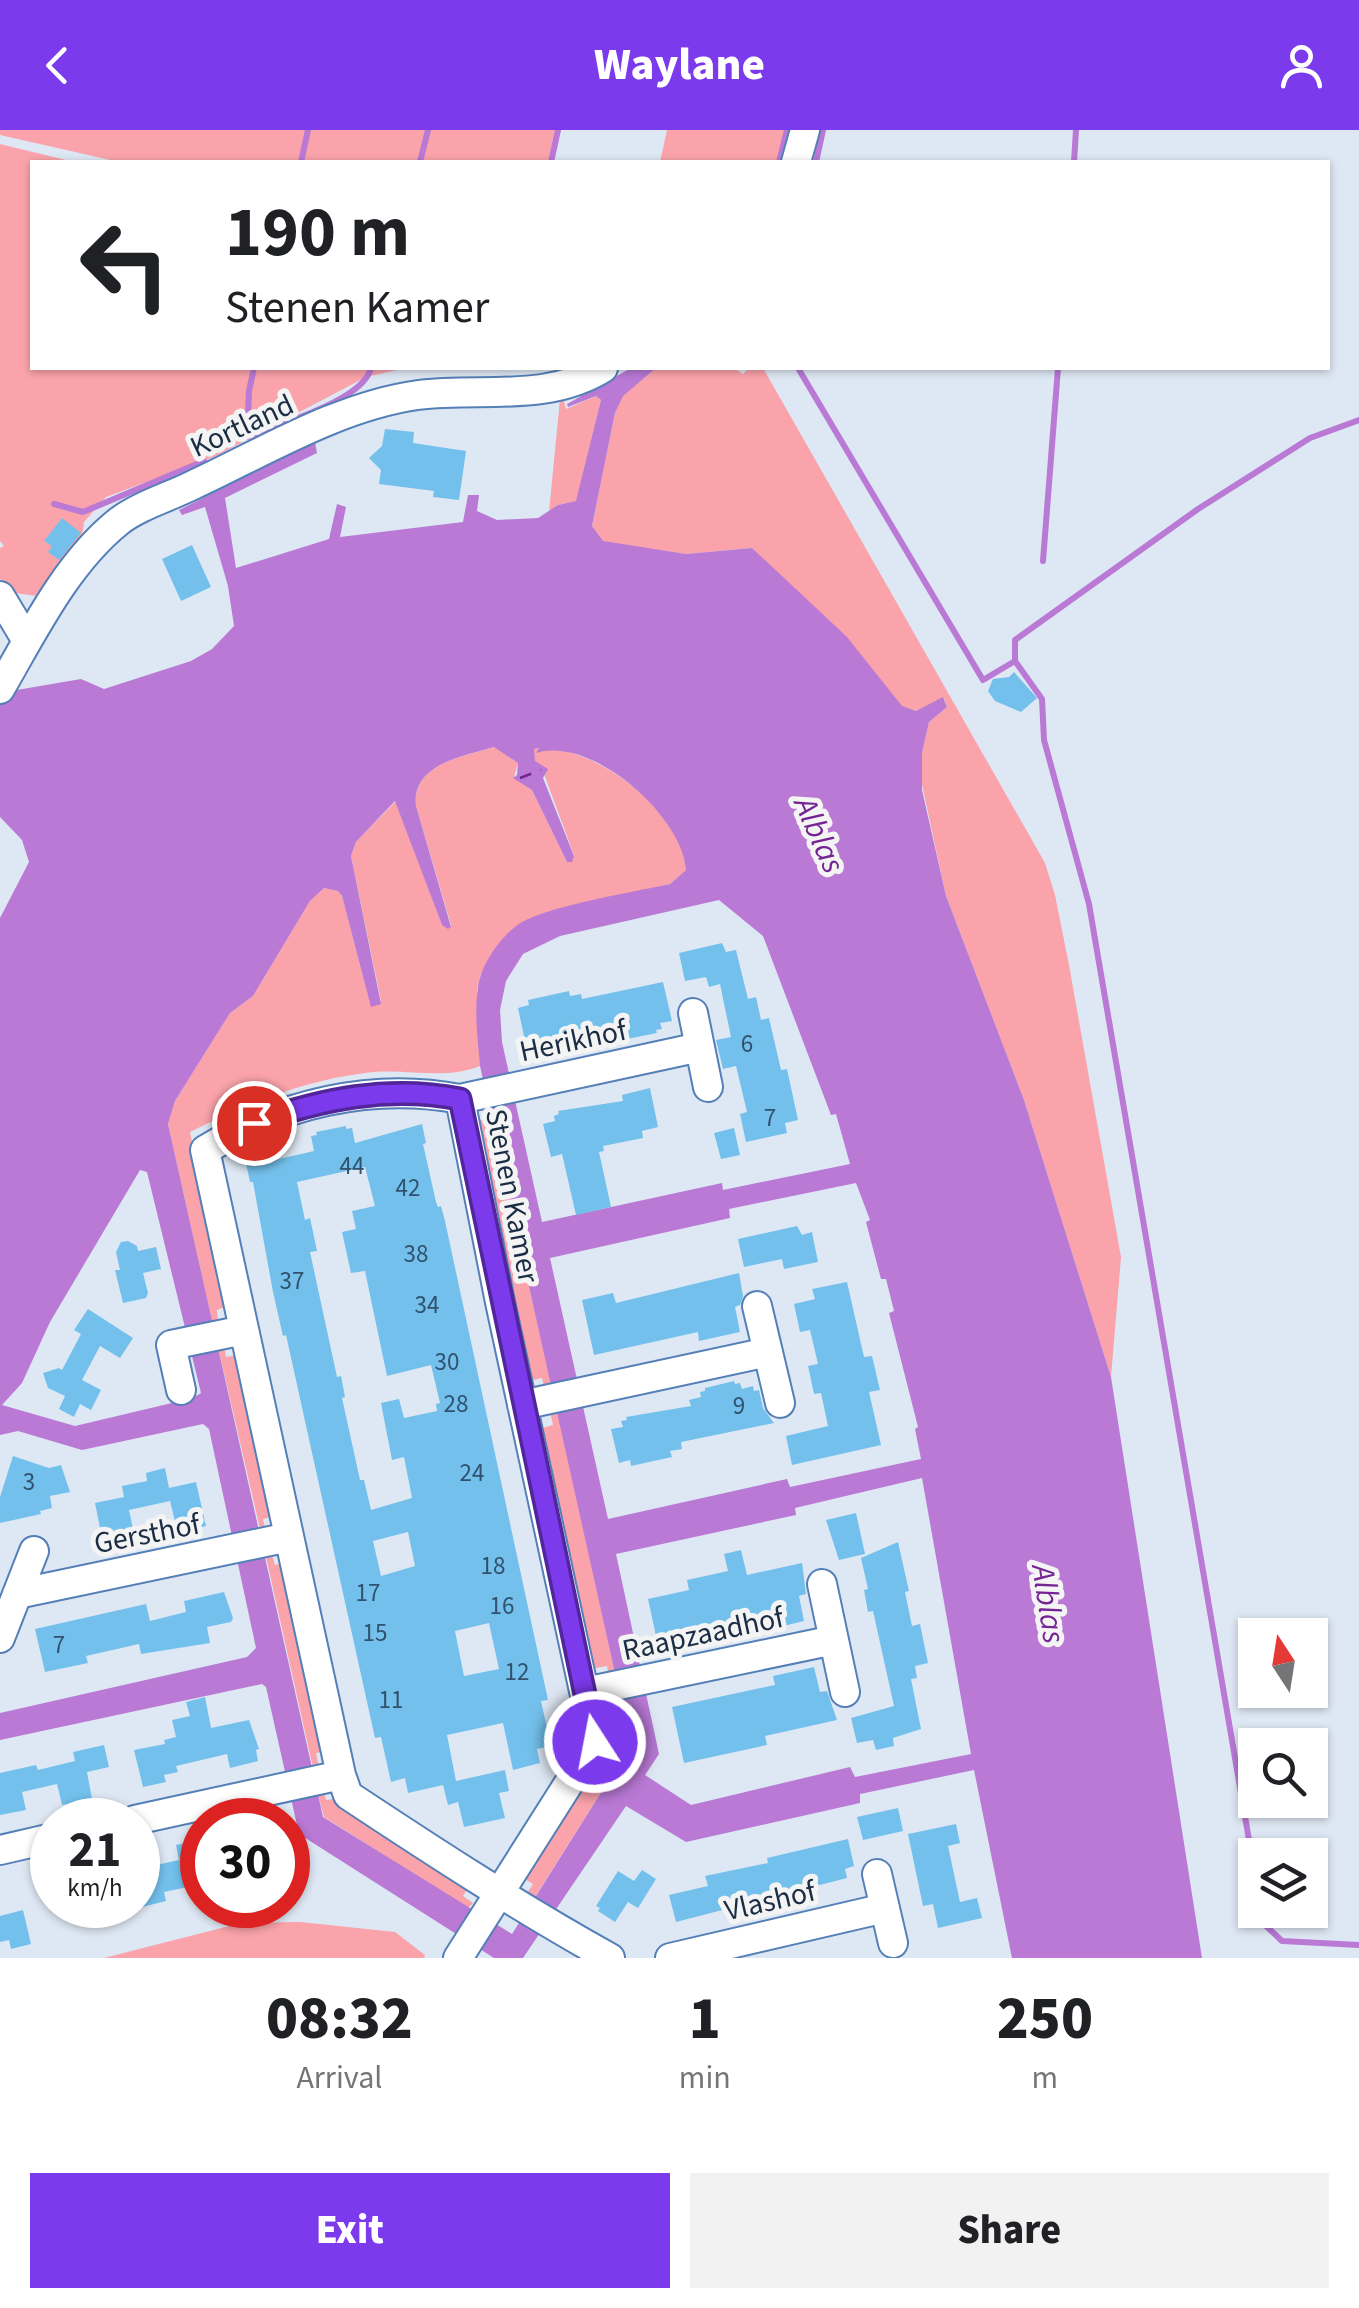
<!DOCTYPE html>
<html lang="en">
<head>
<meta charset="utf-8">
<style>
	body { margin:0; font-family:"Source Sans 3",sans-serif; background:#f2f2f2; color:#202124; height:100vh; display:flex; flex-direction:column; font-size:38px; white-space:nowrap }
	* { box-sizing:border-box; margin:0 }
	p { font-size:32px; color:#757577 }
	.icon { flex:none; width:55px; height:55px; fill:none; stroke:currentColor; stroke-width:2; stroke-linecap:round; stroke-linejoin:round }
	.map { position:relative; height:1828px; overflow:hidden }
	.details { display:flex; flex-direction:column; background:#fff; flex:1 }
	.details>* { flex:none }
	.banner { position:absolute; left:30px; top:30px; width:1300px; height:210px; border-radius:0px; box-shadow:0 2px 8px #0004; background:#fff; color:#202124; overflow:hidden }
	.needle { width:65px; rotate:348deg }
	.tools { position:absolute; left:1238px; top:1488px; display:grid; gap:20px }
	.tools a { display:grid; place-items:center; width:90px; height:90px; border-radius:0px; background:#fff; box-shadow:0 2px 8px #0004; font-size:50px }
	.speed { position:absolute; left:30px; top:1668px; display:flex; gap:20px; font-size:50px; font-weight:700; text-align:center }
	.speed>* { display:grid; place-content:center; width:130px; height:130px; border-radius:50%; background:#fff; box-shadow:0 2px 8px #0004; line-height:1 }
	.speed small { font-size:25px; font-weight:400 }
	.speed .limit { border:15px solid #d22; background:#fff; color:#111 }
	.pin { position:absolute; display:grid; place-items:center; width:85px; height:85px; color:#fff; margin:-42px; border:5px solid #fff; border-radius:50%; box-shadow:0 2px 10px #0007 }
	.me { position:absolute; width:110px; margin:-55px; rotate:349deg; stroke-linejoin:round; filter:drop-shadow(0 0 8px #0008) }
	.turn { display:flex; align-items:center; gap:35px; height:210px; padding:0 30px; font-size:45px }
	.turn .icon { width:130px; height:130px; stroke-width:2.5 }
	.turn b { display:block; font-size:70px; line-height:85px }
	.eta { display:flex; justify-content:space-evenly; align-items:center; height:170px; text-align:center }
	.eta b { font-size:60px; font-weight:800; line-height:70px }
	.cta { display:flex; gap:20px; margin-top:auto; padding:20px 30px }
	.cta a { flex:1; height:115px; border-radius:0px; background:#7c3aed; color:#fff; font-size:40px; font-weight:800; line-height:115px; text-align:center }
	.cta a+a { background:#f2f2f2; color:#202124 }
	header { display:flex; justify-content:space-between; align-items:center; height:130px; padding:0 30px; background:#7c3aed; color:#fff; font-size:45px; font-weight:800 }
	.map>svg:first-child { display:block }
	.green { fill:#faa3aa }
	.water { fill:#b979d5; fill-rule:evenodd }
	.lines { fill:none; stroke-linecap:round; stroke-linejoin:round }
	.stream { stroke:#b979d5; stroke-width:6 }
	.ferry { stroke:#752593; stroke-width:2.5; stroke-dasharray:12 10; stroke-linecap:butt }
	.building { fill:#73c0ec; fill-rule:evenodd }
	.minor-casing { stroke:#547fb7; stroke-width:32 }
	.minor { stroke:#fff; stroke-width:28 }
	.route-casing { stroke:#51269a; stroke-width:25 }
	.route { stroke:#7c3aed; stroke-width:18 }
	.labels { text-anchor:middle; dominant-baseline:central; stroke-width:10; stroke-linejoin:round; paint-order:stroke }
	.number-label { font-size:25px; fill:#30526e }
	.street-label { font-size:30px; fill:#1a2d44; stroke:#f4f4f4 }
	.water-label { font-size:32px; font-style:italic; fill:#752593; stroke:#f4f4f4 }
</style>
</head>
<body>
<header><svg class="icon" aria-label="back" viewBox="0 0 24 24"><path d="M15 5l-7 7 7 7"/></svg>Waylane<svg class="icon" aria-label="person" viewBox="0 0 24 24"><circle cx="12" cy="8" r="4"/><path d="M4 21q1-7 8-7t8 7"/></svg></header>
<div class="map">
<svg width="1359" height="1828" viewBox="0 0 1359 1828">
	<rect width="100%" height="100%" fill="#dee8f4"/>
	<!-- green -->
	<path class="green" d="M 0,0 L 555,0 L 548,32 L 119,32 L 0,5 Z
		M 667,0 L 789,0 L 781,32 L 660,32 Z
		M 0,14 L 74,32 L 32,32 L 32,238 L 406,238 L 366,247 L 214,327 L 106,367 L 84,392 C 83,418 56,449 37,466 L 15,463 L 0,449 L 0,418 L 4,416 L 0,411 Z
		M 656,238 L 735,238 L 743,244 L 749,238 L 763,238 L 1045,733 L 1055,765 L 1069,835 L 1121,1127 L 1111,1247 L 1024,970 L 946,766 L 921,650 L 922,623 L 929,592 L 947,577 L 944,568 L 916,581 L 902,577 L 872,539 L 752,418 L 686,424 L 603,412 L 592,396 L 615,283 L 622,266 Z
		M 596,266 L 601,270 L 577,371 L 558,375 L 549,382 L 560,269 L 563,268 L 566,279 Z
		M 495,617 L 518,633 L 514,647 L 532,660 L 567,732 L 571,732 L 574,725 L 544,644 L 535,631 L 533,619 C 591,610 683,682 686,740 L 670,754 L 541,784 L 492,824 L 480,846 L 477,861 L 480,936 C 443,951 404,937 365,943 C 302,951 247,974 190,1002 L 227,1176 L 217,1180 L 218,1193 L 213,1196 L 168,994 L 175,971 L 230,883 L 253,866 L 310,771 L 324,758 L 338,761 L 342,766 L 371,876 L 381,871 L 351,726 L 356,712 L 396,671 L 442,795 L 451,795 L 416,676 C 411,634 464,626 495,617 Z
		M 488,974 L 552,1257 L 544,1258 L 542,1248 L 529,1251 L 471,993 L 484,989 L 482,976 Z
		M 224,1216 L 226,1227 L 238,1225 L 275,1386 L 263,1389 L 266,1402 L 261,1403 L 218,1217 Z
		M 557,1279 L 616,1546 L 609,1547 L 607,1536 L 592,1539 L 539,1299 L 553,1295 L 550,1281 Z
		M 272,1425 L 275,1435 L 284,1433 L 327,1621 L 316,1623 L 319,1637 L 313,1638 L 266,1427 Z
		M 620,1567 L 631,1615 L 533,1770 L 526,1765 L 533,1754 L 523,1748 L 609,1614 L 602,1587 L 616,1583 L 614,1569 Z
		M 323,1659 L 326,1670 L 333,1669 L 469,1757 L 463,1766 L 473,1773 L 468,1778 L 324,1687 L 317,1661 Z
		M 300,1792 L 395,1802 L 425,1825 L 424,1828 L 104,1828 L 241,1793 Z"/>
	<!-- water -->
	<path class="water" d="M 631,238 L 656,238 L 623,266 L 615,283 L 592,396 L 603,411 L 686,424 L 752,418 L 847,507 L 902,576 L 916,581 L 943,567 L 947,577 L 929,592 L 922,623 L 922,660 L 946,766 L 1024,970 L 1111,1247 L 1202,1828 L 1012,1828 L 974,1640 L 860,1664 L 860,1673 L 686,1712 L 626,1676 L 523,1828 L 494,1828 L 299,1704 L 266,1557 L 262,1554 L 0,1610 L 0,1583 L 247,1527 L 256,1518 L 209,1299 L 203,1294 L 82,1320 L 18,1301 L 0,1305 L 0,788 L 29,732 L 22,710 L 0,687 L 0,546 L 11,561 L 81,549 L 104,559 L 191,531 L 212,519 L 234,496 L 228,456 L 205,377 L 182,385 L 179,380 L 315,312 L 317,323 L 225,368 L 236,438 L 329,409 L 337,374 L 346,377 L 340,407 L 463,392 L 468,365 L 479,365 L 477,381 L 497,390 L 538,388 L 558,375 L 576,371 L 601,270 L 596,266 L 568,277 L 567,274 ZM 494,617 L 518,633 L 517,645 L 513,648 L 532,660 L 567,732 L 572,732 L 574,726 L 543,648 L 548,639 L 535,631 L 534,619 L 539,618 L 536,623 C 591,605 683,686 686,740 L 670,754 C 634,762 547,776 519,794 C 500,807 480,836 478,858 C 474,883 478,912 480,936 L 631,1615 L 512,1804 L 323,1687 L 168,994 L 175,971 L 230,883 L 253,866 L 310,771 L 324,758 L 338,761 L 342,766 L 371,877 L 381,874 L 351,726 L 356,712 L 395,671 L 442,795 L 448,799 L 451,797 L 416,676 C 411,634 464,626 494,617 ZM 719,770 L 763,806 L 831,985 L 836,984 L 850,1034 L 723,1060 L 722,1053 L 542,1092 L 502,912 L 500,880 L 506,851 L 523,824 L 560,806 ZM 140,1040 L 147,1042 L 201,1263 L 193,1268 L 75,1296 L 2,1275 L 22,1253 L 50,1192 ZM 856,1053 L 870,1090 L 866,1092 L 881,1149 L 886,1149 L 894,1181 L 889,1183 L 918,1297 L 915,1299 L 921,1329 L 790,1357 L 787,1349 L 608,1389 L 550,1128 L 730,1088 L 729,1079 ZM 922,1348 L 971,1624 L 855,1647 L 850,1637 L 691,1675 L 645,1645 L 659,1624 L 616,1424 L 796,1385 L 795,1378 Z"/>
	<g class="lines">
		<!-- stream -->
		<path class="stream" d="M 301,32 L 308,0
			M 420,32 L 428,0
			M 551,32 L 558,0
			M 779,32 L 787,0
			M 816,32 L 823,0
			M 1074,32 L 1076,0
			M 254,238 L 249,261 L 247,307 C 279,294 363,271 371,238
			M 798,238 L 983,550 L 1015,531
			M 54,374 L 83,382 L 204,331
			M 1043,431 L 1058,238
			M 1255,1745 L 1089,774 L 1044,610 L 1042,569 L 1015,531 L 1015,510 L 1198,379 L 1310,308 L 1359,290
			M 1261,1780 L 1263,1793 L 1282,1811 L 1359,1815"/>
		<!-- ferry -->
		<path class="ferry" d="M 520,648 L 541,640"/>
	</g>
	<!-- building -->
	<path class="building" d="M 385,299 L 414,302 L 413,313 L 466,321 L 459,370 L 433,367 L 434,361 L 379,354 L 381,340 L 369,328 L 382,316 Z
		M 62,388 L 81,403 L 59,430 L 48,422 L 52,416 L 44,411 Z
		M 192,415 L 211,457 L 181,471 L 162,429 Z
		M 1014,542 L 1037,568 L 1021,582 L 995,571 L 988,561 L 993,549 L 1009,547 Z
		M 722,813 L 726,822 L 736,820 L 748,869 L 756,867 L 761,890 L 769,888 L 781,940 L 787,939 L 798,990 L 785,993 L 787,1003 L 746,1012 L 740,984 L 747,982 L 736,936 L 723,939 L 716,910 L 731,907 L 720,854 L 709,857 L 706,847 L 685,851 L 679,823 Z
		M 663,852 L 672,891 L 660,893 L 662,899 L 656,900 L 657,903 L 627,909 L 627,906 L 621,908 L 620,902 L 608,905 L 607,897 L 573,907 L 574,910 L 544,916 L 538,914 L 537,909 L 525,911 L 518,878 L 529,875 L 528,870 L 569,861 L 570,866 L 581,864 L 582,869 Z
		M 650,958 L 658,997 L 642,1001 L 643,1008 L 603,1016 L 604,1021 L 599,1022 L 611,1077 L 576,1085 L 562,1024 L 551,1027 L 543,994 L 555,991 L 554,986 L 559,984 L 558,981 L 623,971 L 622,965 Z
		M 422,994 L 426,1013 L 423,1014 L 436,1072 L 438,1077 L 441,1076 L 445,1091 L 548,1570 L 541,1571 L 551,1616 L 537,1619 L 540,1633 L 513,1640 L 503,1593 L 447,1605 L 456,1651 L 505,1640 L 509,1661 L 499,1663 L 505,1688 L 464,1697 L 458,1672 L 448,1675 L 443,1655 L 408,1663 L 405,1648 L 391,1652 L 381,1607 L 375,1608 L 286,1205 L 283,1206 L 273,1162 L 253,1052 L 250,1052 L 246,1033 L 265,1029 L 266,1032 L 314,1021 L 311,1006 L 317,1005 L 316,1002 L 346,996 L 346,999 L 352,998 L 355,1013 ZM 365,1037 L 375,1076 L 352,1081 L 356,1099 L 342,1102 L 351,1143 L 365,1141 L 387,1246 L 431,1235 L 440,1273 L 436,1274 L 437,1281 L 404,1288 L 399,1269 L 381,1273 L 392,1330 L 404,1327 L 412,1368 L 371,1380 L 364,1350 L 360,1350 L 342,1268 L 345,1267 L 341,1246 L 337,1247 L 310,1122 L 317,1121 L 310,1088 L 305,1090 L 297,1052 ZM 408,1402 L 415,1436 L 381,1446 L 373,1411 ZM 489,1493 L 499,1539 L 464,1546 L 455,1501 Z
		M 734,998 L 740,1025 L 721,1029 L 714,1003 Z
		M 797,1096 L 802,1105 L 812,1102 L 818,1132 L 784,1139 L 782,1129 L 744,1137 L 738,1109 Z
		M 128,1111 L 137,1116 L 138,1121 L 156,1117 L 161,1139 L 143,1143 L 148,1163 L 146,1168 L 123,1173 L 115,1140 L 120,1140 L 116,1122 L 121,1112 Z
		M 739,1143 L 743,1166 L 740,1175 L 735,1177 L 740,1202 L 699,1211 L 698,1202 L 594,1225 L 582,1170 L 613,1163 L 616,1173 Z
		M 847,1152 L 864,1227 L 872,1226 L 880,1260 L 869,1262 L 881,1315 L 792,1335 L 786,1306 L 828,1296 L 821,1263 L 814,1264 L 808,1236 L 818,1234 L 810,1200 L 800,1202 L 794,1174 L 815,1169 L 812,1159 Z
		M 88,1179 L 133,1208 L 120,1228 L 100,1216 L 82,1250 L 101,1260 L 91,1280 L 80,1274 L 74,1287 L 59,1279 L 65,1266 L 48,1258 L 43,1243 L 59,1238 L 62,1240 L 81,1204 L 74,1200 Z
		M 734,1251 L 735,1254 L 740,1253 L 742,1259 L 753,1256 L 754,1261 L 759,1260 L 763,1278 L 774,1293 L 681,1312 L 682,1319 L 670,1321 L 672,1327 L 631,1336 L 630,1330 L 619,1333 L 611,1299 L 623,1297 L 621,1291 L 627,1290 L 626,1287 L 691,1276 L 689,1270 L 701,1267 L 700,1262 L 705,1261 L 705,1258 Z
		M 13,1326 L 49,1338 L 61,1335 L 70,1362 L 50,1366 L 52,1378 L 40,1381 L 41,1384 L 0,1393 L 0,1367 Z
		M 165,1338 L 169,1358 L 196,1352 L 206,1396 L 178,1403 L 170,1371 L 129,1380 L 135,1408 L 108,1414 L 106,1402 L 101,1403 L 95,1373 L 124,1367 L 122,1356 L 147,1351 L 146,1343 Z
		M 856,1383 L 865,1424 L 839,1430 L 826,1390 Z
		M 898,1412 L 909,1461 L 905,1462 L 912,1496 L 920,1494 L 928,1533 L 915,1536 L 917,1548 L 911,1549 L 921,1599 L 893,1608 L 894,1616 L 876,1620 L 873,1610 L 857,1613 L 851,1588 L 894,1576 L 873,1481 L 868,1482 L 864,1460 L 868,1459 L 861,1428 Z
		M 741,1420 L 747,1445 L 802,1433 L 806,1464 L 799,1466 L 804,1491 L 763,1501 L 761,1492 L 658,1515 L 648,1469 L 689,1460 L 687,1450 L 728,1441 L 724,1424 Z
		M 224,1462 L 233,1488 L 231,1492 L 207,1497 L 210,1513 L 141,1524 L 139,1514 L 86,1526 L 88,1533 L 45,1542 L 35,1499 L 146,1474 L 150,1491 L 186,1482 L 184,1471 Z
		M 814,1537 L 820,1562 L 827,1561 L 837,1590 L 765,1606 L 767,1615 L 684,1633 L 672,1577 L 775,1555 L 773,1546 Z
		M 205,1567 L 211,1598 L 249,1590 L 259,1619 L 256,1620 L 258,1631 L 230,1638 L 227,1624 L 176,1636 L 178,1642 L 164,1645 L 166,1652 L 143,1657 L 134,1620 L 165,1614 L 164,1610 L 176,1607 L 172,1590 L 190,1586 L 186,1572 Z
		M 104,1615 L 109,1637 L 87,1642 L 92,1669 L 62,1675 L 57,1654 L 22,1662 L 26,1680 L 0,1685 L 0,1643 L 36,1635 L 38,1640 L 75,1631 L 73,1622 Z
		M 898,1678 L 903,1701 L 863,1710 L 857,1687 Z
		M 956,1694 L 960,1713 L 948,1716 L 960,1772 L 977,1768 L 982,1788 L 938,1798 L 933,1774 L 923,1776 L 908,1704 Z
		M 848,1709 L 854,1736 L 845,1739 L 847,1748 L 676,1792 L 669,1765 L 708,1756 L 705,1746 L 768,1733 L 767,1728 Z
		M 199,1710 L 202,1754 L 164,1762 L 166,1771 L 138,1778 L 138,1739 L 179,1730 L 176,1715 Z
		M 642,1740 L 656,1749 L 638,1778 L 628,1772 L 615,1792 L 598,1781 L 600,1778 L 596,1776 L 618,1741 L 634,1751 Z
		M 23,1780 L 31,1814 L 11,1819 L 9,1810 L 0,1812 L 0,1786 Z"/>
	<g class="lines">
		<defs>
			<path id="minor" d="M 796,32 L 805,0
				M 0,466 L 27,511
				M 0,559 C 33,502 66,434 118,392 C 138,376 169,367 193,355 C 264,322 339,276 418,265 C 481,257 546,273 603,238
				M 693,883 L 708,957
				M 460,969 L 700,917
				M 757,1176 L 780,1273
				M 181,1260 L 171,1215 L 244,1200
				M 522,1275 L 768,1222
				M 822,1454 L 845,1562
				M 17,1464 L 289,1407
				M 0,1508 L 34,1421
				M 585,1562 L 834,1510
				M 135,1690 L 341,1645
				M 0,1720 L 52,1708
				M 877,1744 L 893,1813
				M 458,1828 L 595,1612 L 500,1172 L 460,969 C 371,952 281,974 205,1020 L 341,1645 L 348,1665 C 434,1722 520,1778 610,1828
				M 670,1828 L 885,1778"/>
		</defs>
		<!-- minor casing -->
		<use href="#minor" class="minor-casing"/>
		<!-- minor -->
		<use href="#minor" class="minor"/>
	</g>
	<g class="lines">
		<defs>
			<path id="route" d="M 254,993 C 322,969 388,955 460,969 L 595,1612"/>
		</defs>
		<!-- route casing -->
		<use href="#route" class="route-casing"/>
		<!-- route -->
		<use href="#route" class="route"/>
	</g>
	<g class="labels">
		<!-- number labels -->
		<g class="number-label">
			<text x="747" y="914">6</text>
			<text x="770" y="988">7</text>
			<text x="352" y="1036">44</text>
			<text x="408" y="1058">42</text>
			<text x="416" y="1124">38</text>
			<text x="292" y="1151">37</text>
			<text x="427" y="1175">34</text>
			<text x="447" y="1232">30</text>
			<text x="456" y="1274">28</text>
			<text x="739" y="1276">9</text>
			<text x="472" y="1343">24</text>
			<text x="29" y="1352">3</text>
			<text x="493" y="1436">18</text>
			<text x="368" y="1463">17</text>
			<text x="502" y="1476">16</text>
			<text x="375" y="1503">15</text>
			<text x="59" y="1515">7</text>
			<text x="517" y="1542">12</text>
			<text x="391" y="1570">11</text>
		</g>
		<!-- street labels -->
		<g class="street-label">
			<text transform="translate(242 296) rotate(-25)">Kortland</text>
			<text transform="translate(573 911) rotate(-12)">Herikhof</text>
			<text transform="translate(512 1066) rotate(79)">Stenen Kamer</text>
			<text transform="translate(147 1404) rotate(-11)">Gersthof</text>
			<text transform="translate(703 1504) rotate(-12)">Raapzaadhof</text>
			<text transform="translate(770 1771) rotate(-13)">Vlashof</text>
		</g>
		<!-- water labels -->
		<g class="water-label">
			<text transform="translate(819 705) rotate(66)">Alblas</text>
			<text transform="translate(1048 1474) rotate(81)">Alblas</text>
		</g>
	</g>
</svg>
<div class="tools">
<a><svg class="needle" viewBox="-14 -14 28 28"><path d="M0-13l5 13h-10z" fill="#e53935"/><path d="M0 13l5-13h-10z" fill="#757577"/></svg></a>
<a><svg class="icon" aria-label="search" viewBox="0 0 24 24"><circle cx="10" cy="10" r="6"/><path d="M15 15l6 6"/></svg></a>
<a><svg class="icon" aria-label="layers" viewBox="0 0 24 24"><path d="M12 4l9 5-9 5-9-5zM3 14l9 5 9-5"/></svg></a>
</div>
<div class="speed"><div>21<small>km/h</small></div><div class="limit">30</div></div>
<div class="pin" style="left:254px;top:993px;background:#d93025"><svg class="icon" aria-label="arrive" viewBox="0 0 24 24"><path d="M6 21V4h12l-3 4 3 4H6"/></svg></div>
<svg class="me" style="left:595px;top:1612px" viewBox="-20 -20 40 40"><circle r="17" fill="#7c3aed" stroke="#fff" stroke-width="3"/><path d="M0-11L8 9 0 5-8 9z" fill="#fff"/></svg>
<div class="banner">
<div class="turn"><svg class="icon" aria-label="left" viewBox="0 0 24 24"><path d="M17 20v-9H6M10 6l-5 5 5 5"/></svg><div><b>190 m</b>Stenen Kamer</div></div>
</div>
</div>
<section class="details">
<div class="eta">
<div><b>08:32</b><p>Arrival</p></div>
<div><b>1</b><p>min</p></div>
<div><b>250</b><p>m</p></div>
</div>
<div class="cta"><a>Exit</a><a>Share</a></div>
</section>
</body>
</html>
